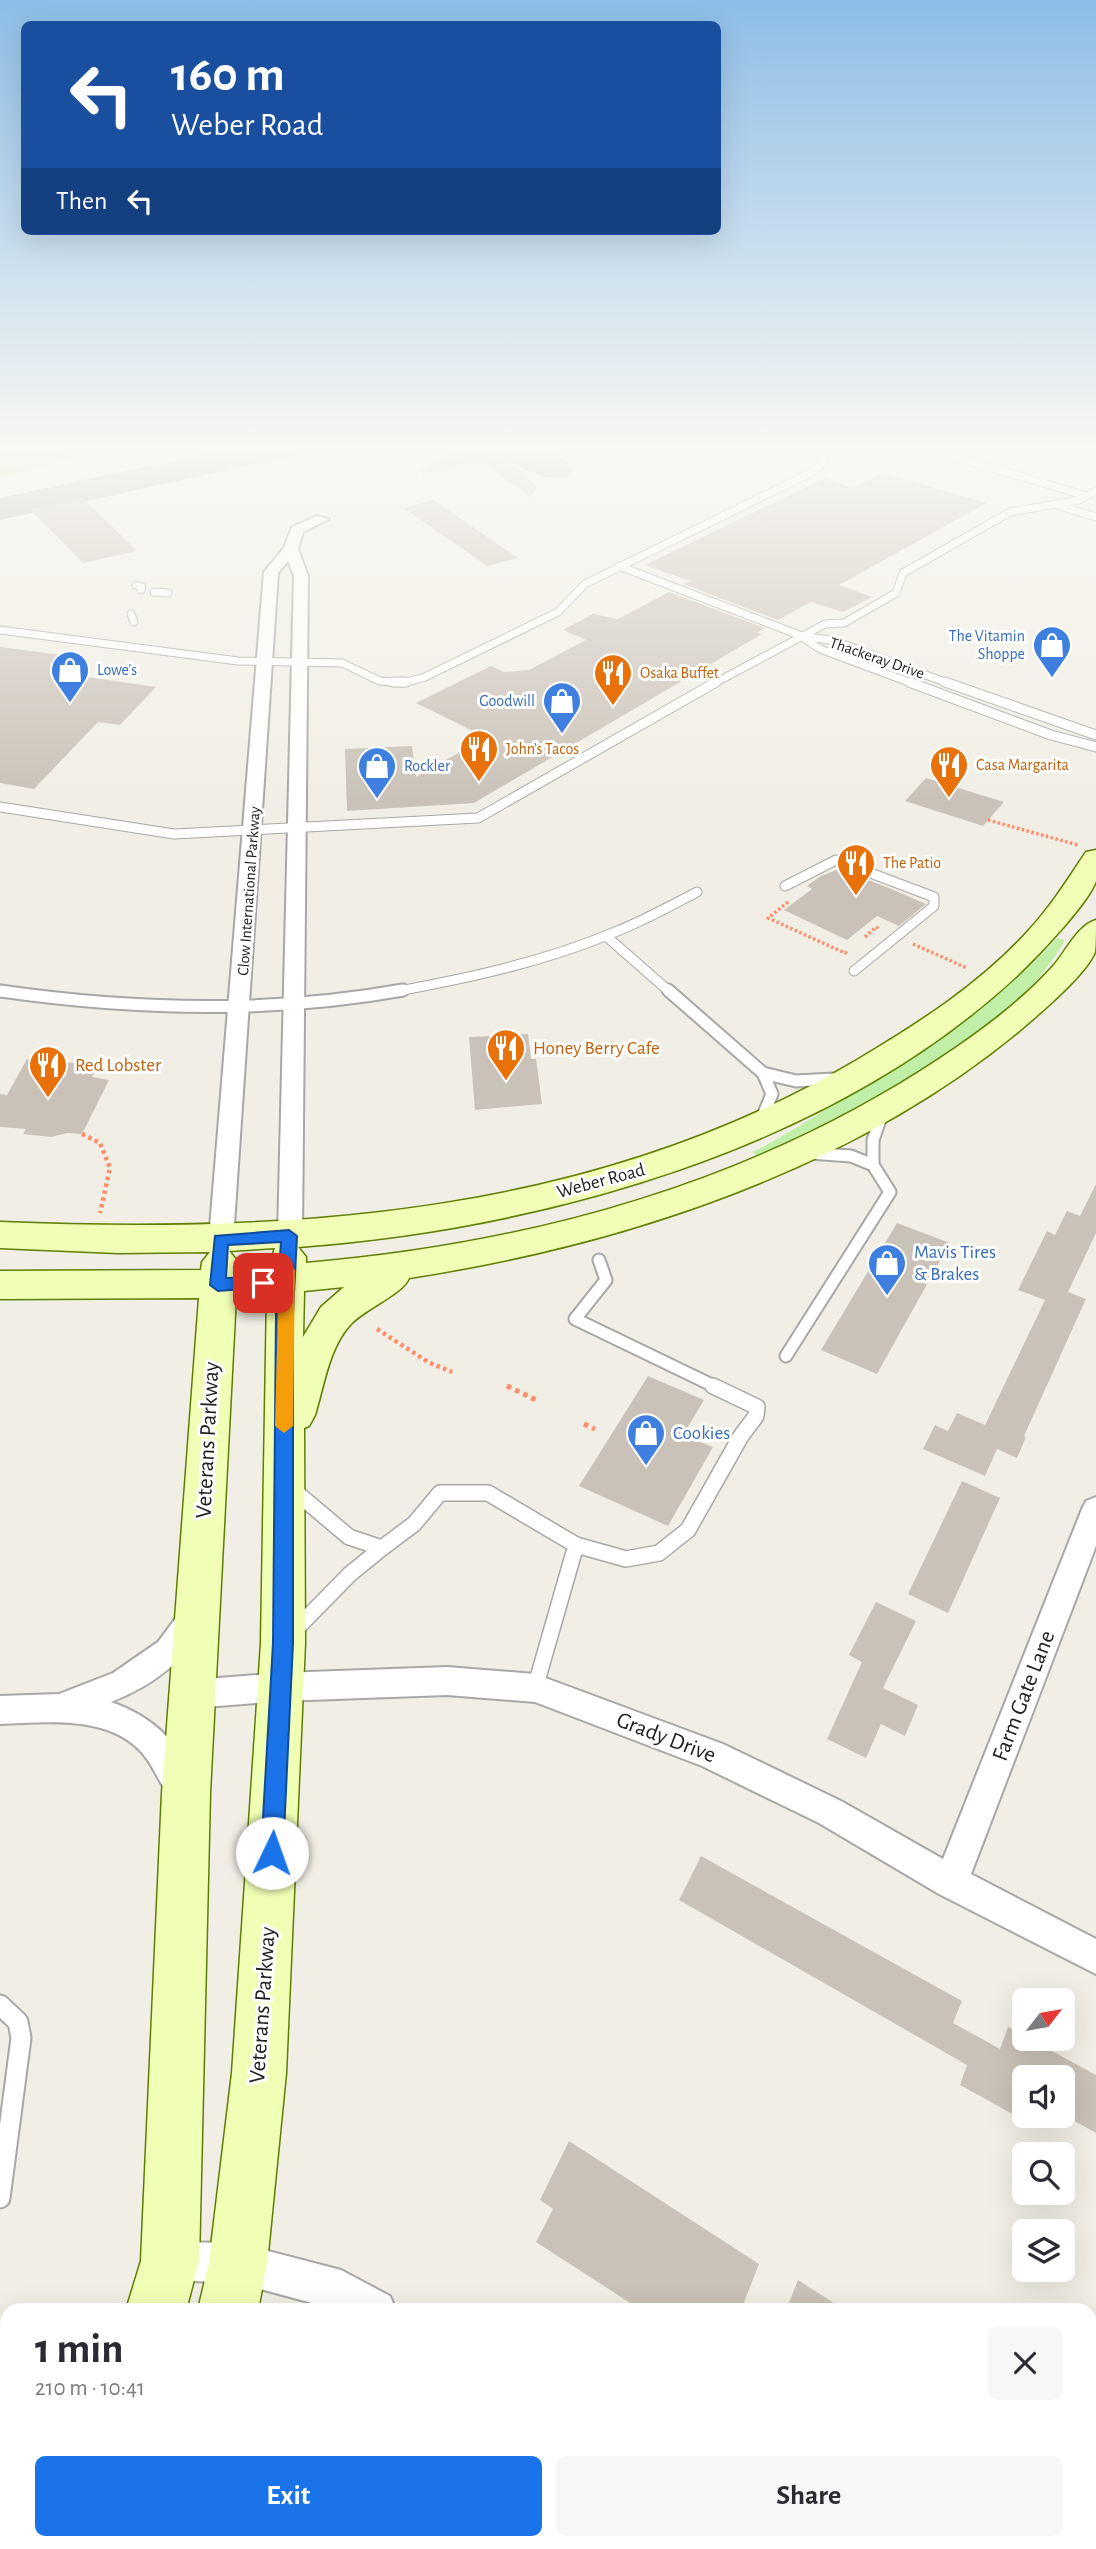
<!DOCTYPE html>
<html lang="en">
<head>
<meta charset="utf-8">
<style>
	body { margin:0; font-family:"Alegreya Sans",sans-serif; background:#f7f7f7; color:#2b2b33; height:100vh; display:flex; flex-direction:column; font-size:26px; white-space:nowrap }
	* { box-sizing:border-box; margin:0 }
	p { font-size:23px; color:#7c7c81 }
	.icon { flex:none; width:38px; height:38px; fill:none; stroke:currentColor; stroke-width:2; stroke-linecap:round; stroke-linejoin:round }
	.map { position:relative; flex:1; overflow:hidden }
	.details { position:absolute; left:0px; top:2303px; width:1097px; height:247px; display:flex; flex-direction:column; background:#fff; border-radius:21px 21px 0 0; box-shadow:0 7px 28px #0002 }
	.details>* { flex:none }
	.banner { position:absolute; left:21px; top:21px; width:700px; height:214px; border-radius:10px; box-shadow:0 7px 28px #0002; background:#1a4fa0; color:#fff; overflow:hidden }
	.needle { width:46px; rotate:59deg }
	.fabs { position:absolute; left:1012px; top:1988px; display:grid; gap:14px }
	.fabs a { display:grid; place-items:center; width:63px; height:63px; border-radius:10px; background:#fff; box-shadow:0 7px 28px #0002; font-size:35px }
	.pin { position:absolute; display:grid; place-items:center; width:60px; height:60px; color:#fff; margin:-30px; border-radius:14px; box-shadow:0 4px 10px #0006 }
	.me { position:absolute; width:77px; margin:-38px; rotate:3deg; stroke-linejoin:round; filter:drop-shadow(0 0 5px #0008) }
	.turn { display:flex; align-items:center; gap:24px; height:147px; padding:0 35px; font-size:32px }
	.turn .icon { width:91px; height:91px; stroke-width:2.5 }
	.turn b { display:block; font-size:49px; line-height:60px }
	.then { display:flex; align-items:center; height:66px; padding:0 35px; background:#0003; gap:14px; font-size:26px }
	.round { display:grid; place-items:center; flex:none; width:74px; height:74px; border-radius:10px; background:#f7f7f7 }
	.headline { display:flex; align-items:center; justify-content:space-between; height:119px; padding:0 35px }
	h1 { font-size:42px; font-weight:600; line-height:52px }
	.button { display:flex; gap:14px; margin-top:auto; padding:14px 35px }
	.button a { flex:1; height:80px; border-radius:10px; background:#1a73e8; color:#fff; font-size:28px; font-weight:600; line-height:80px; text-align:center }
	.button a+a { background:#f7f7f7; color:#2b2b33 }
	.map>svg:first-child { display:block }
	.grass { fill:#c1efa8 }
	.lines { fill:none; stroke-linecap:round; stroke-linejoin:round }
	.taxiway { fill:#b0aeaa; fill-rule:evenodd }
	.building { fill:#cac2b8 }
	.lane-far4-casing { stroke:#a7a7a7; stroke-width:9 }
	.lane-far3-casing { stroke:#a7a7a7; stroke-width:11 }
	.lane-far2-casing { stroke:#a7a7a7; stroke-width:15 }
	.lane-far1-casing { stroke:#a7a7a7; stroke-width:18 }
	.lane-casing { stroke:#a7a7a7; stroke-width:23 }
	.street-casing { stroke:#a7a7a7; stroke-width:4 }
	.secondary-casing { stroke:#5f7e00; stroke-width:3 }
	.path-far2 { stroke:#ff8d69; stroke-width:3.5; stroke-dasharray:2.5 2.5; stroke-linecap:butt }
	.path-far1 { stroke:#ff8d69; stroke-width:4.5; stroke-dasharray:3.5 3.5; stroke-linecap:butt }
	.path { stroke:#ff8d69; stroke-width:5; stroke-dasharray:4.5 4.5; stroke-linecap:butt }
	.lane-far4 { stroke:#fff; stroke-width:7 }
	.lane-far3 { stroke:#fff; stroke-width:9 }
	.lane-far2 { stroke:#fff; stroke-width:11 }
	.lane-far1 { stroke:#fff; stroke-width:15 }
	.lane { stroke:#fff; stroke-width:19 }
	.street { fill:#fff; fill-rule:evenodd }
	.secondary { fill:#f1ffb6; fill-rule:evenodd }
	.route { fill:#1a73e8; stroke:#114b97; stroke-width:2 }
	.slow { fill:#f59e0b }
	.labels { text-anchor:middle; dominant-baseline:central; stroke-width:6; stroke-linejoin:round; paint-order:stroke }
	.far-shop-label { font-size:16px; fill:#366cbe; stroke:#fff; text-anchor:end }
	.far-street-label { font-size:16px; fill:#202020; stroke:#fff }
	.far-food-label { font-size:16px; fill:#c56008; stroke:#fff; text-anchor:start }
	.food-label { font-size:19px; fill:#c56008; stroke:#fff; text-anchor:start }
	.street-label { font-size:19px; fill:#202020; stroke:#fff }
	.shop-label { font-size:19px; fill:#366cbe; stroke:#fff; text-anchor:start }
	.near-street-label { font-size:23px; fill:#202020; stroke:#fff }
</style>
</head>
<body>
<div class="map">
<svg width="1096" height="2549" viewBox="0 0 1096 2549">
	<rect width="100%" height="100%" fill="#f1efe5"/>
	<!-- grass -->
	<path class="grass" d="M 9,444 L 64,444 L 67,446 L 70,459 L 0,478 L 0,445 Z
		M 1057,938 L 1065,940 C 1009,1041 859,1109 758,1157 L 753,1152 C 789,1134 820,1112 854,1092 C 928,1046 998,1003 1057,938 Z"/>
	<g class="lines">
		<!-- taxiway -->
		<path class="taxiway" d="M 250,444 L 314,444 L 308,451 L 296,455 L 0,520 L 0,498 Z
			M 493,444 C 521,442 554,443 572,469 L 567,477 C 543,482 507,464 493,444 Z"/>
	</g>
	<!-- building -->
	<path class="building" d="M 458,444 L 518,444 L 519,452 L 505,455 L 538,488 L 530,497 L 481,461 L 423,475 L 421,470 L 462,446 Z
		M 883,473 L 987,503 L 839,585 L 872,597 L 843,612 L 811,602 L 778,620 L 683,584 L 690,581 L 645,565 L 825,478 L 853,488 Z
		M 83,498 L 137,551 L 83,563 L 30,509 Z
		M 433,500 L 518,558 L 487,566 L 404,508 Z
		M 669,592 L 765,628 L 757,633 L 762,634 L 474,803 L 347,811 L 345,749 L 412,746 L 416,777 L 476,743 L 497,743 L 416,703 L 491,666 L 504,672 L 529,670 L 586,640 L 563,630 L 593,614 L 618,619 Z
		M 0,647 L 84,658 L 67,674 L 156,687 L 120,725 L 98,722 L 34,789 L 0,783 Z
		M 926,778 L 1004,802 L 983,826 L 905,801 Z
		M 839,869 L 889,888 L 926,904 L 899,926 L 877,916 L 847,940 L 784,910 L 812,889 L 807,886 L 821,876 Z
		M 528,1034 L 531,1059 L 536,1059 L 542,1104 L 475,1110 L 469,1037 Z
		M 27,1059 L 98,1065 L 92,1077 L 109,1080 L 82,1134 L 67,1133 L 51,1137 L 23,1134 L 26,1129 L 0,1127 L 0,1094 L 7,1095 Z
		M 1096,1184 L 1096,1233 L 1068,1292 L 1086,1299 L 1024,1436 L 1026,1437 L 1017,1458 L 997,1449 L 985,1476 L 923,1449 L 935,1425 L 948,1431 L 957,1413 L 985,1425 L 1045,1300 L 1018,1290 L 1047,1231 L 1055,1235 L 1067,1211 L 1080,1216 Z
		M 897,1223 L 950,1243 L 877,1374 L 821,1350 Z
		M 648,1376 L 704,1400 L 683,1435 L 713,1447 L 668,1526 L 579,1486 Z
		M 962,1481 L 1000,1498 L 948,1613 L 908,1594 Z
		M 876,1602 L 916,1621 L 883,1688 L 918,1705 L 905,1736 L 881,1724 L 866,1758 L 827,1739 L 862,1662 L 849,1655 Z
		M 701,1856 L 962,2001 L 953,2023 L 1000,2049 L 1008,2027 L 1024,2035 L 1024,2039 L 1030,2039 L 1096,2075 L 1096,2133 L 1062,2114 L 1062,2077 L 1024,2077 L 1024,2116 L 1039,2116 L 1036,2127 L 960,2085 L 967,2065 L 679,1900 Z
		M 569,2141 L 759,2264 L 741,2310 L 641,2310 L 536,2242 L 553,2209 L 540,2200 Z
		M 798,2280 L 845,2310 L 786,2310 Z"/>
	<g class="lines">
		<defs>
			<path id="lane-far4" d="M 910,444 L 1087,496
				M 957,458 L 984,444
				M 1056,505 L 1096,517
				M 619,566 L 802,636 L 835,641 L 950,684
				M 136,585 L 142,587 L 141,590
				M 154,592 L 168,593
				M 131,614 L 134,622
				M 0,630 L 238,661 L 342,663 L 380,681 L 403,683 L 425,677 L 558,612 L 585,584 L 816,470 L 824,459 L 821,444
				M 805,639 L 820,649 L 914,684
				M 713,684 L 825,624 L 844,623 L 896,593 L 903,573 L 1010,512 L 1079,500 L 1096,491"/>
			<path id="lane-far3" d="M 393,682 L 406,682
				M 909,682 L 1051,735 L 1096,747
				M 945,682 L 1096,735
				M 0,807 L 174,834 L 478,818 L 716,682
				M 785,886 L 836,860 L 934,897 L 934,906 L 854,971
				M 606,936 L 670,992
				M 0,991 L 5,992
				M 393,992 C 469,978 544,962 615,932 C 643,921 670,906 697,892"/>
			<path id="lane-far2" d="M 668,990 L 763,1073
				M 0,991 C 133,1010 270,1014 403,990
				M 762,1118 L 772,1094 L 763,1073 L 796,1081 L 834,1079
				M 809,1153 L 851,1156 L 873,1165 L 873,1140 L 883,1111
				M 599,1260 L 606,1280 L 575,1319 L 716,1387
				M 786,1356 L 890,1192 L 873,1165"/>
			<path id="lane-far1" d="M 291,1488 L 349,1537 L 382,1548 L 350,1574 L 295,1630
				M 382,1548 L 414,1524 L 440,1493 L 488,1493 L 576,1545 L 626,1559 L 659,1553 L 688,1530 L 741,1436 L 756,1416 L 757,1407 L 713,1386
				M 535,1688 L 576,1545"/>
			<path id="lane" d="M 0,2005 L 18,2022 L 21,2038 L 0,2198"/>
			<path id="street" d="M 317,516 L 329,519 L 303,532 L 298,549 L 308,576 L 302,1236 L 298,1242 L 290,1245 L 282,1242 L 278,1236 L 294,576 L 288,561 L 278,573 L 233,1240 L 229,1246 L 221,1249 L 213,1246 L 209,1240 L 264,572 L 284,548 L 292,527 Z
				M 1096,1497 L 1096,1546 L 971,1874 L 1096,1939 L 1096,1974 L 939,1894 L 819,1823 L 702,1766 L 535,1702 L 447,1695 L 281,1701 L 193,1708 L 182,1704 L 178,1694 L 182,1684 L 193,1680 L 281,1673 L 447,1667 L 535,1674 L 723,1744 L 841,1801 L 943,1859 L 1082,1509 L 1086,1501 Z
				M 191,1607 L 201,1611 L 206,1620 C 187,1661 152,1686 111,1702 C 157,1718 180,1745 199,1789 L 194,1800 L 183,1805 C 164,1797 159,1776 147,1759 C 115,1714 49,1722 0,1724 L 0,1696 L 59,1694 L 113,1673 L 158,1642 L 181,1611 Z
				M 170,2242 L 238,2243 L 341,2270 L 390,2296 L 396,2310 L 338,2310 L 238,2283 L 170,2280 L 156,2275 L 151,2261 L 156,2247 Z
				M 703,2543 L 753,2543 L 756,2549 L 706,2549 Z"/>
			<path id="secondary" d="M 1096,850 C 1096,859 1096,873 1096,881 C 1088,904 1037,957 1018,975 C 831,1149 547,1228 298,1247 L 306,1257 L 306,1263 C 530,1244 750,1184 939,1059 C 980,1032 1021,1002 1054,965 C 1066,951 1078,925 1096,920 C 1096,929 1096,944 1095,952 C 1086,975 1038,1015 1018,1032 C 849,1171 623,1245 409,1278 C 403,1294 366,1308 351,1324 C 329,1347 324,1386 315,1415 L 309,1426 L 304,1428 L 305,1643 L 286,2073 L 267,2263 L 258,2310 L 198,2310 L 209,2263 L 232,2073 L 247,1853 L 261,1643 L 267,1294 L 236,1296 L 210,1793 L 199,2261 L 186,2310 L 126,2310 L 141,2261 L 162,1793 L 199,1298 L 0,1299 L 0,1271 L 201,1270 L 202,1262 L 210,1252 L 118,1253 L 0,1248 L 0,1222 C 298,1234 594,1215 857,1060 C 919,1023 980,984 1029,930 C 1051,906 1068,879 1086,852 ZM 275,1248 L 269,1266 L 242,1269 L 238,1269 L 238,1262 L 229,1251 ZM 344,1287 L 321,1307 L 303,1337 L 304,1291 Z
				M 51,2543 L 116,2543 L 114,2549 L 49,2549 Z
				M 140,2543 L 205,2543 L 203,2549 L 138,2549 Z"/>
		</defs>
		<!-- lane-far4 casing -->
		<use href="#lane-far4" class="lane-far4-casing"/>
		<!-- lane-far3 casing -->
		<use href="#lane-far3" class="lane-far3-casing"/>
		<!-- lane-far2 casing -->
		<use href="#lane-far2" class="lane-far2-casing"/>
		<!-- lane-far1 casing -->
		<use href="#lane-far1" class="lane-far1-casing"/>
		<!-- lane casing -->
		<use href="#lane" class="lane-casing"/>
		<!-- street casing -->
		<use href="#street" class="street-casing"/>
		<!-- secondary casing -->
		<use href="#secondary" class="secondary-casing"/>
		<!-- path-far2 -->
		<path class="path-far2" d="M 988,820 L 1078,845
			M 788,902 L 768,918 L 845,953 L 847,951
			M 865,937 L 876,927 L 880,929
			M 913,944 L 967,968"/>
		<!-- path-far1 -->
		<path class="path-far1" d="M 82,1134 L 100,1143 L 110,1168 L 100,1213
			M 377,1329 L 428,1362 L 452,1372
			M 507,1386 L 510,1387"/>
		<!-- path -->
		<path class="path" d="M 507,1386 L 536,1400
			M 584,1424 L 595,1429"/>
		<!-- lane-far4 -->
		<use href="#lane-far4" class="lane-far4"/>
		<!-- lane-far3 -->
		<use href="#lane-far3" class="lane-far3"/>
		<!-- lane-far2 -->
		<use href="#lane-far2" class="lane-far2"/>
		<!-- lane-far1 -->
		<use href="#lane-far1" class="lane-far1"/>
		<!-- lane -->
		<use href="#lane" class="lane"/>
		<!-- street -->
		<use href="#street" class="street"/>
		<!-- secondary -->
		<use href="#secondary" class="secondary"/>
	</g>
	<!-- sky -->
	<linearGradient id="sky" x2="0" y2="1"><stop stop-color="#8cbde6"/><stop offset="0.56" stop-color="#f9f8f3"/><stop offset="1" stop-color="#f9f8f3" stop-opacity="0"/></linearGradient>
	<rect width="1096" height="800" fill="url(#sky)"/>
	<!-- route -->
	<path class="route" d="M 289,1230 L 297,1236 L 293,1312 L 293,1643 L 283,1853 L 280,1861 L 272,1864 L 264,1861 L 261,1853 L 273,1643 L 276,1312 L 281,1242 L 228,1245 L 226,1278 L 263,1277 L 271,1283 L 269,1287 L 218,1291 L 210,1285 L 215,1236 Z"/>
	<!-- slow -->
	<path class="slow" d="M 287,1264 L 295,1270 L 293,1426 L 284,1433 L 275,1426 L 279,1270 Z"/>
	<!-- icons -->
	<defs>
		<symbol id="shop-pin" viewBox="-11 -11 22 30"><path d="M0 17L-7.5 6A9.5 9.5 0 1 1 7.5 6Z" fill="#3f7fe0" stroke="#fff"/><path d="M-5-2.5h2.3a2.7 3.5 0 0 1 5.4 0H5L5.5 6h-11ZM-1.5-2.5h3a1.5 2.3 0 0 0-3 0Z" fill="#fff"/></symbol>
		<symbol id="restaurant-pin" viewBox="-11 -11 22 30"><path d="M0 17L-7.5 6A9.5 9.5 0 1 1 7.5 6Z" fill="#e8710a" stroke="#fff"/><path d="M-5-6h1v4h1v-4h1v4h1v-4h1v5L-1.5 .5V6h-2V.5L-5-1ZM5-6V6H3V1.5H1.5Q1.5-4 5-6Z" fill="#fff"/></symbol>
	</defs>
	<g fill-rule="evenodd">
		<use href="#shop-pin" x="1030" y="623" width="44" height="60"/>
		<use href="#shop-pin" x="48" y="648" width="44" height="60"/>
		<use href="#restaurant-pin" x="591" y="651" width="44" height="60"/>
		<use href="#shop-pin" x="540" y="679" width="44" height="60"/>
		<use href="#restaurant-pin" x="457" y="727" width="44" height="60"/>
		<use href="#restaurant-pin" x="927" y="743" width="44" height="60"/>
		<use href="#shop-pin" x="355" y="744" width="44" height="60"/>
		<use href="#restaurant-pin" x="834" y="841" width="44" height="60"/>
		<use href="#restaurant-pin" x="484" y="1026" width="44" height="60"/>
		<use href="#restaurant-pin" x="26" y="1043" width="44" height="60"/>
		<use href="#shop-pin" x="865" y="1241" width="44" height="60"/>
		<use href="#shop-pin" x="624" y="1411" width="44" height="60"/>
	</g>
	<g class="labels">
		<!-- far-shop labels -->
		<g class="far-shop-label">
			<text x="1025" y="636">The Vitamin<tspan x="1025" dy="18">Shoppe</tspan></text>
			<text x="97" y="670" text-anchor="start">Lowe's</text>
			<text x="535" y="701">Goodwill</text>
			<text x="404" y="766" text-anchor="start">Rockler</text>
		</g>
		<!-- far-street labels -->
		<g class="far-street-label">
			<text transform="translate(877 658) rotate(19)">Thackeray Drive</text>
			<text transform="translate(249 891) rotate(-86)">Clow International Parkway</text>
		</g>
		<!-- far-food labels -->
		<g class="far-food-label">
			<text x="640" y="673">Osaka Buffet</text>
			<text x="506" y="749">John's Tacos</text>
			<text x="976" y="765">Casa Margarita</text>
			<text x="883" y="863">The Patio</text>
		</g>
		<!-- food labels -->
		<g class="food-label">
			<text x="533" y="1048">Honey Berry Cafe</text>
			<text x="75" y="1065">Red Lobster</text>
		</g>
		<!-- street labels -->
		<g class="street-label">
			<text transform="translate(601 1181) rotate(-15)">Weber Road</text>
		</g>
		<!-- shop labels -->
		<g class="shop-label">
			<text x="914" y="1252">Mavis Tires<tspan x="914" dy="22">&amp; Brakes</tspan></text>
			<text x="673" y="1433">Cookies</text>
		</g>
		<!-- near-street labels -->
		<g class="near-street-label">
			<text transform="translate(208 1440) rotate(-87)">Veterans Parkway</text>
			<text transform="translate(1024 1696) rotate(-69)">Farm Gate Lane</text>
			<text transform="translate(666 1738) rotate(21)">Grady Drive</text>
			<text transform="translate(263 2005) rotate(-86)">Veterans Parkway</text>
		</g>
	</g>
</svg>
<div class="fabs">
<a><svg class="needle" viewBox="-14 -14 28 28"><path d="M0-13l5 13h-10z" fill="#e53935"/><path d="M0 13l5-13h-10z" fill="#7c7c81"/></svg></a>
<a><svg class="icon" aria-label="sound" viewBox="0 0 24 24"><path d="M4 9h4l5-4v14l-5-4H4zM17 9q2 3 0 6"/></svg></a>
<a><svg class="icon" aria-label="search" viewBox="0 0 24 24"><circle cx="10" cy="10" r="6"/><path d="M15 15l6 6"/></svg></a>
<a><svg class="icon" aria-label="layers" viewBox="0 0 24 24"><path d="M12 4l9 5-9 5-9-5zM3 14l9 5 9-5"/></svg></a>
</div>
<div class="pin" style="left:263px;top:1283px;background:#d93025"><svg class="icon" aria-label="arrive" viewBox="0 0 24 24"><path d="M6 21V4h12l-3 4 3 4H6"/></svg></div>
<svg class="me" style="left:272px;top:1853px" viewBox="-20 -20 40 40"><circle r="19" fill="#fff"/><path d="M0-13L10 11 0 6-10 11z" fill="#1a73e8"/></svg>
<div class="banner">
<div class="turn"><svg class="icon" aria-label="left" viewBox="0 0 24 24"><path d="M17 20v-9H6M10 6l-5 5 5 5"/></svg><div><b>160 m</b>Weber Road</div></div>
<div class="then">Then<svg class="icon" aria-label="left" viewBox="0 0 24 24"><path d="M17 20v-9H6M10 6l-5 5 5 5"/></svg></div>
</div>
<section class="details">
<div class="headline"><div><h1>1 min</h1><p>210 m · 10:41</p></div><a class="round"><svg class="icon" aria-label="close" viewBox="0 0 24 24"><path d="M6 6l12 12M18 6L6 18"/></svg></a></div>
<div class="button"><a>Exit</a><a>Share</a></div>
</section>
</div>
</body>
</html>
